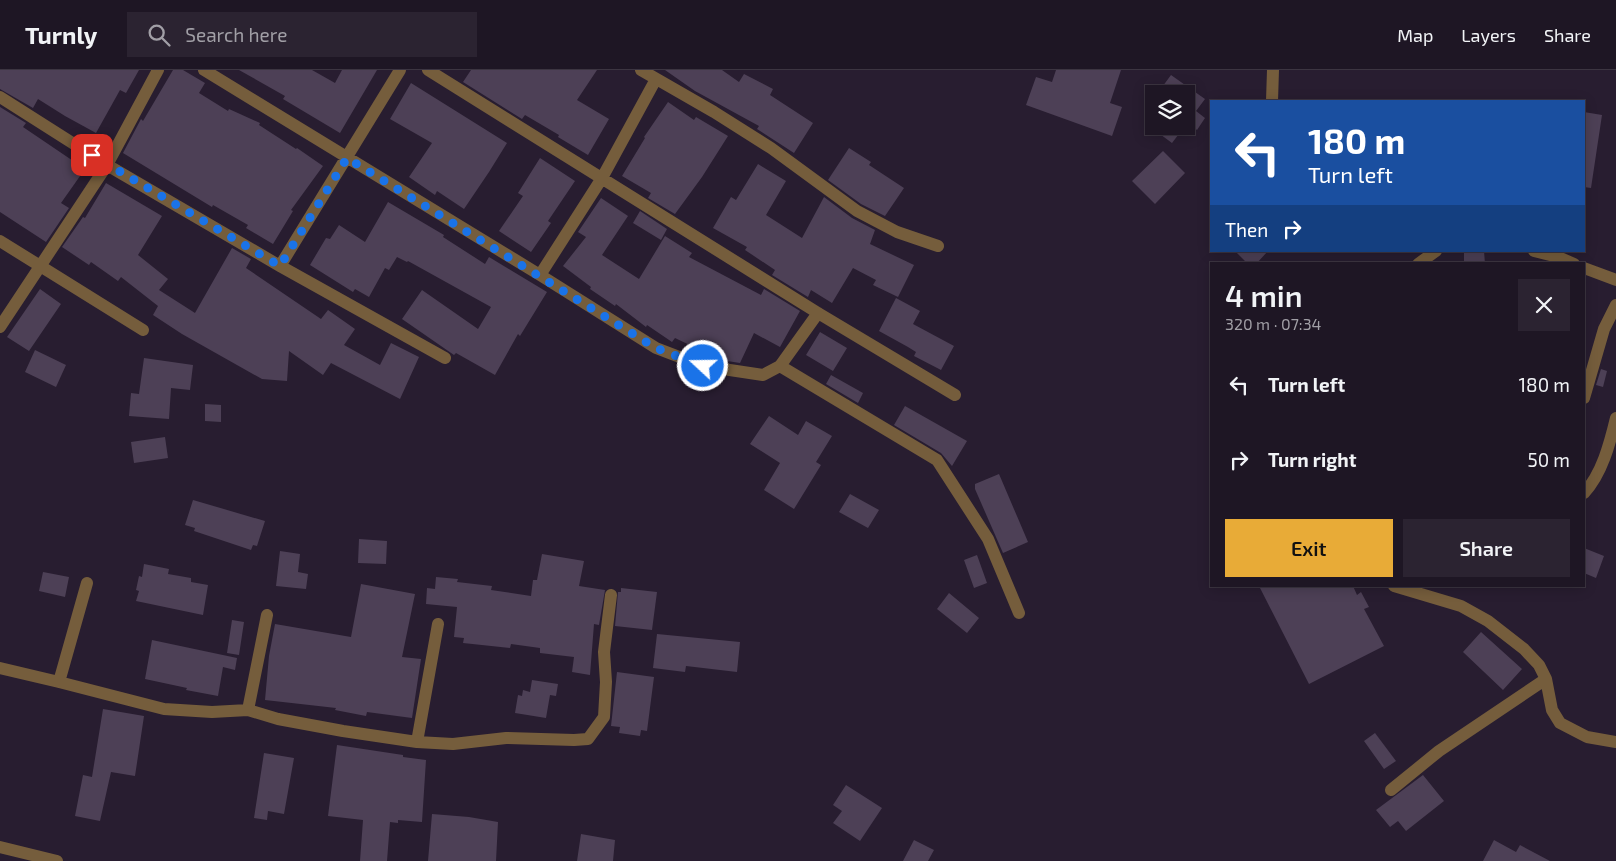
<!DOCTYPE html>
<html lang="en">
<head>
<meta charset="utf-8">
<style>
	body { margin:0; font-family:"Exo 2",sans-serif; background:#2b2331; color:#f1f3f6; height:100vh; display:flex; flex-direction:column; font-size:19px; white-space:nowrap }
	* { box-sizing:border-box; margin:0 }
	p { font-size:16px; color:#a19fa6 }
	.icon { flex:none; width:28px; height:28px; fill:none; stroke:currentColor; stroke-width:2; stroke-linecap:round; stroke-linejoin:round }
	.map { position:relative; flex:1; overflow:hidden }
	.panel { position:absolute; left:1210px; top:192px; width:375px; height:325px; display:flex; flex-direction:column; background:#1e1624; border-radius:0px; box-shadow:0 2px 12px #0003,0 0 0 1px #3c3541 }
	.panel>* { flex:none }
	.top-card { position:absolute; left:1210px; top:30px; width:375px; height:152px; border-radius:0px; box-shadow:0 2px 12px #0003,0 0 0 1px #3c3541; background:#1a4fa0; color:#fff; overflow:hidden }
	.controls { position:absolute; left:1145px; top:15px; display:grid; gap:10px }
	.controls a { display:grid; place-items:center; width:50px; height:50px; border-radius:0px; background:#1e1624; box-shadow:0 2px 12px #0003,0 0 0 1px #3c3541; font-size:25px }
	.pin { position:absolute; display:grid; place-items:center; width:42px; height:42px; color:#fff; margin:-21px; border-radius:10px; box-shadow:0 2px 8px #0006 }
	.me { position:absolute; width:55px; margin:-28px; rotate:291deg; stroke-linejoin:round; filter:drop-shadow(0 0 4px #0008) }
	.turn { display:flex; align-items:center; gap:18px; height:105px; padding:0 15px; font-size:22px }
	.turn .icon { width:65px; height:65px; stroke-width:2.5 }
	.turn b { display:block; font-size:35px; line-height:42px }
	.then { display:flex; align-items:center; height:48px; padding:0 15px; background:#0003; gap:10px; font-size:19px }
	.round { display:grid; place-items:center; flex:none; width:52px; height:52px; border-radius:0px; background:#2b2331 }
	.headline { display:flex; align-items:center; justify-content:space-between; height:85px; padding:0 15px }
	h1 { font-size:30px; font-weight:600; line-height:38px }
	.cta { display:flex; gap:10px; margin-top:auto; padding:10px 15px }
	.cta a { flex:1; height:58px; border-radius:0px; background:#e8ab37; color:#111; font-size:20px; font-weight:600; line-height:58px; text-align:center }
	.cta a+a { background:#2b2331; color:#f1f3f6 }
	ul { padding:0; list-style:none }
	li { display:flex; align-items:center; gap:15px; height:75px; padding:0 15px }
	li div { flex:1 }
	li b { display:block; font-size:19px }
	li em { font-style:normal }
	header { display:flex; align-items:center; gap:30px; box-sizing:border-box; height:70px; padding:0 25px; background:#1e1624; border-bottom:1px solid #3c3541 }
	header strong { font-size:24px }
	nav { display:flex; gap:28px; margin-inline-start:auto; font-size:18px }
	.search { width:350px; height:45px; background:#2b2331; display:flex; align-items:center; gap:12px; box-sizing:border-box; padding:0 18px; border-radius:0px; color:#a19fa6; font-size:19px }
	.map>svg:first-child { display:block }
	.building { fill:#4d4056 }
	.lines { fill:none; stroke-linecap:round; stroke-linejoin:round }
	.street { stroke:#755d3c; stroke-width:12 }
	.route { stroke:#1a73e8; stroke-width:9; stroke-dasharray:0 16.2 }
</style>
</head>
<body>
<header>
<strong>Turnly</strong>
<div class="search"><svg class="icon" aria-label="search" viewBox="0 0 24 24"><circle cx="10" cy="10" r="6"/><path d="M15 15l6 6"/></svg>Search here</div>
<nav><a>Map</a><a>Layers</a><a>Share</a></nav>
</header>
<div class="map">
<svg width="1616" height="791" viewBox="0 0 1616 791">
	<rect width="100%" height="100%" fill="#281d30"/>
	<!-- building -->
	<path class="building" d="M 0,0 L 139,0 L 126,23 L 120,20 L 96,63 L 65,46 L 38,29 L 33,38 L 0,19 Z
		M 173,0 L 183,0 L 205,13 L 199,23 L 228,41 L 229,39 L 260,53 L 259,55 L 296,79 L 297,78 L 323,96 L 291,140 L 293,141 L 273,174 L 246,158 L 248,155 L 213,135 L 212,137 L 123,83 L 141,49 L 143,51 Z
		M 239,0 L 312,0 L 335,13 L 342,0 L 377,0 L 340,63 L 283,29 L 285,26 Z
		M 471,0 L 597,0 L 577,30 L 609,49 L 588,85 L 558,67 L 559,65 L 525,45 L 522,49 L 463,12 Z
		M 665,0 L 722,0 L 739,12 L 744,4 L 773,19 L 770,25 L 813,53 L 794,83 L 757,59 L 759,56 L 695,21 Z
		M 1056,0 L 1121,0 L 1110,33 L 1122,37 L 1112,66 L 1026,35 L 1036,7 L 1052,12 Z
		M 1171,5 L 1205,29 L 1196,41 L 1205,48 L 1197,60 L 1187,52 L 1186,54 L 1186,24 L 1157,24 Z
		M 411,13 L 507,73 L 489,102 L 464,139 L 437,121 L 435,125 L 409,107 L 432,73 L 390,49 Z
		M 668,32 L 694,50 L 696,47 L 728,66 L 702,107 L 675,144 L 648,128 L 651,123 L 622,106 L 645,68 L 644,67 Z
		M 0,37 L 26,53 L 23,57 L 85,99 L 61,133 L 69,138 L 46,172 L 0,142 Z
		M 1584,42 L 1602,45 L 1591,118 L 1584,117 Z
		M 1149,56 L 1185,56 L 1172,73 Z
		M 849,78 L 871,92 L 869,95 L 904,118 L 885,146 L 861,134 L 828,110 Z
		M 1163,81 L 1185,103 L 1155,134 L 1132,111 Z
		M 540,88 L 575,111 L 548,151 L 551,153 L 531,182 L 499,161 L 523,126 L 518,123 Z
		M 758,94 L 786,111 L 766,145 L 802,168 L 824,127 L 852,148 L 875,160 L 870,174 L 914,195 L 898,227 L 873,215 L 876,210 L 853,198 L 832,233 L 811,220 L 808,227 L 772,205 L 775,200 L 745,180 L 747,177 L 713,158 L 731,127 L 736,130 Z
		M 106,113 L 162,146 L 138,185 L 168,209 L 159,220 L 195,243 L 232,178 L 251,189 L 246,198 L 321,249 L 328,240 L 355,259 L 344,275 L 380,295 L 391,273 L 419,287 L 400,329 L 331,293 L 323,305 L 289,281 L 287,311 L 262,309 L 182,264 L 153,245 L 158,236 L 121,207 L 118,211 L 91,192 L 89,195 L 62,177 L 83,147 L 85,148 Z
		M 601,128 L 628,146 L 602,185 L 639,209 L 665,166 L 692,183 L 689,187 L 761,225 L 764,219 L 800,241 L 780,277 L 754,263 L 740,293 L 721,290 L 675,268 L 672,272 L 647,255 L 646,257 L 616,234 L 615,236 L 590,219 L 591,217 L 563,196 L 586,167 L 578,162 Z
		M 388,132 L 444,165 L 443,167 L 485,194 L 489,187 L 547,222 L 520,266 L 518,264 L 495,305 L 456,283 L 454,285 L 402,249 L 422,220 L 478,259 L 491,237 L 408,191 L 407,192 L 397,187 L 389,200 L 385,198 L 369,227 L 355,219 L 353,222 L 310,195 L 326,168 L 330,169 L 339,155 L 365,172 Z
		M 640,141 L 667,159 L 661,170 L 633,153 Z
		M 1235,181 L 1268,181 L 1256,194 L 1248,194 Z
		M 1464,181 L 1484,181 L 1485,194 L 1464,194 Z
		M 40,219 L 61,234 L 29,281 L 7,267 Z
		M 896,228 L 920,241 L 913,254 L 954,276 L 941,300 L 914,286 L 916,282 L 908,277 L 879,261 Z
		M 820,262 L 847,278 L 833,301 L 806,285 Z
		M 35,280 L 66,295 L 56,317 L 25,302 Z
		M 144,288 L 193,295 L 190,320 L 171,318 L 169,349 L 129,346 L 131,323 L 139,324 Z
		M 1601,299 L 1607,301 L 1603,317 L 1596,315 Z
		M 831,305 L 863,323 L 858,333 L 826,314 Z
		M 205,334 L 221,335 L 221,352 L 205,351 Z
		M 905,336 L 967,371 L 952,396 L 941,383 L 894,355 Z
		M 769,346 L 798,365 L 806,351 L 832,366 L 816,392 L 821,395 L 794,439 L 764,420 L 780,393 L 750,374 Z
		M 165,367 L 168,388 L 134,393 L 131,372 Z
		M 999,404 L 1028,472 L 1003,483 L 975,419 L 975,414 Z
		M 850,424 L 879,440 L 868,458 L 839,442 Z
		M 193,430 L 265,451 L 257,476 L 253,475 L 251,480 L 194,461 L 195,458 L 185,455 Z
		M 359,469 L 387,471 L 386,494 L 358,493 Z
		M 1584,478 L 1604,486 L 1596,508 L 1584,503 Z
		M 280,481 L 300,484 L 298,502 L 308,504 L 306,519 L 276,516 Z
		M 542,484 L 584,491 L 579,516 L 605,520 L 599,555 L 594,554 L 590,605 L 572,602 L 574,587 L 540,583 L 540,578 L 511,574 L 510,578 L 463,573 L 464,568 L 454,567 L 457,537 L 426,534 L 427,518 L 435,519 L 436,507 L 458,509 L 457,512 L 492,516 L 491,520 L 531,526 L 533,510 L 537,510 Z
		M 977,485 L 987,513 L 974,518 L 964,490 Z
		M 144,494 L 169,499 L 168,504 L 191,508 L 191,512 L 208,515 L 203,545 L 136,531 L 139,521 L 136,520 L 139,506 L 142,507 Z
		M 43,502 L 69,507 L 65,527 L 39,521 Z
		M 361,514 L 415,524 L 402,587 L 421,589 L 412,648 L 367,642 L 366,646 L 335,640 L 336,638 L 265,630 L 269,586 L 275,554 L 351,567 Z
		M 1259,516 L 1353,516 L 1357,525 L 1361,522 L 1369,537 L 1364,539 L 1384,576 L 1309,614 Z
		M 621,518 L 657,522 L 652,560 L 615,556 L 618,522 L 621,522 Z
		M 949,523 L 979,548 L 967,563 L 937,539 Z
		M 232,550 L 244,552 L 239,585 L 227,583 Z
		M 1481,562 L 1522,599 L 1503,620 L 1463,582 Z
		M 657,564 L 740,572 L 737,602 L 686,596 L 685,602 L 653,598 Z
		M 152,570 L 237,588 L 235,600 L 223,597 L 218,626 L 186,620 L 187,618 L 145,609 Z
		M 617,602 L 654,607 L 647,661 L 641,660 L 640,666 L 619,663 L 620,657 L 611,656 Z
		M 532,610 L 558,614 L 556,626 L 550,625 L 546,648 L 515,643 L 518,625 L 522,626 L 523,620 L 530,622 Z
		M 103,639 L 144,646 L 135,706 L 111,702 L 100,751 L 75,746 L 83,705 L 92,707 Z
		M 1375,663 L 1396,691 L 1384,699 L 1364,671 Z
		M 337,675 L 403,685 L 403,687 L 426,690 L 422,752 L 398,750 L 398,753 L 390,752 L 387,791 L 360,791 L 363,750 L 328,746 Z
		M 264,683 L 294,688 L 284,744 L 268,741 L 267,750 L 254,748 Z
		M 1423,705 L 1444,731 L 1406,761 L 1398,751 L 1390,757 L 1376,740 Z
		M 846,715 L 882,738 L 860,771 L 833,753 L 842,741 L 833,735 Z
		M 432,744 L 469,747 L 498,752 L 496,791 L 428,791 Z
		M 581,764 L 615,770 L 613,791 L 577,791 Z
		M 914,770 L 934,780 L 928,791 L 903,791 Z
		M 1494,770 L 1516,782 L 1520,775 L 1550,791 L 1483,791 Z"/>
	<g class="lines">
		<!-- street -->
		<path class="street" d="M 204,0 L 540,205 L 656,278 L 703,296 L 763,305 L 780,296 L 818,243
			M 428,0 L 818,243 L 955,325
			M 641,0 L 714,42 L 771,78 L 857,141 L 897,162 L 938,176
			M 0,27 L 107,95 L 280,196 L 445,288
			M 1272,31 L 1273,0
			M 0,171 L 143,260
			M 1534,181 L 1558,187 L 1574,194
			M 1418,194 L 1436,181
			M 280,196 L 400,0
			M 1584,198 L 1616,210
			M 540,205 L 602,108 L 656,9
			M 0,257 L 107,95 L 158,0
			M 780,296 L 937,390 L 988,469 L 1019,543
			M 1584,328 L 1604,259 L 1616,235
			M 1584,423 C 1602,404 1610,373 1616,348
			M 1394,516 L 1461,536 L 1488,551 L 1524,579 L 1539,595 L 1546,609 L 1552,640 L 1560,653 L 1587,667 L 1616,672
			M 0,598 L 59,612 L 164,639 L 212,642 L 248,640 L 278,649 L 343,661 L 417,672 L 453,674 L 506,668 L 574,670 L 588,669 L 604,647 L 606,612 L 604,582 L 611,525
			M 59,612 L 87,513
			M 248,640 L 267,545
			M 417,672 L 438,554
			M 1391,720 L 1439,681 L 1546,609
			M 0,777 L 57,791"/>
	</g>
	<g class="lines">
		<!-- route -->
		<path class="route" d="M 92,85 L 280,196 L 347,88 L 656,278 L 703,296"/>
	</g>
</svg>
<div class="controls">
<a><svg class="icon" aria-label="layers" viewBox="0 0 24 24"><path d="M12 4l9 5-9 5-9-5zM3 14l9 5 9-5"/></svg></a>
</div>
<div class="pin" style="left:92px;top:85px;background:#d93025"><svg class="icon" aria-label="arrive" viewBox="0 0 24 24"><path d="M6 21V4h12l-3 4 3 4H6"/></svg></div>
<svg class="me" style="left:703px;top:296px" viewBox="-20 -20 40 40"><circle r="17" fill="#1a73e8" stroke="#fff" stroke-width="3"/><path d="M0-11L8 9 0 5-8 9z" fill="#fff"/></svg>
<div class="top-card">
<div class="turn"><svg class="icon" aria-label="left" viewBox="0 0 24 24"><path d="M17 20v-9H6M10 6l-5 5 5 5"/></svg><div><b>180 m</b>Turn left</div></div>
<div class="then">Then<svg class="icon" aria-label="right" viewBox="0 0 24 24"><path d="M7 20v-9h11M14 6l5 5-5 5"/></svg></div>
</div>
<section class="panel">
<div class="headline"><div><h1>4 min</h1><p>320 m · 07:34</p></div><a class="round"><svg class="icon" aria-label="close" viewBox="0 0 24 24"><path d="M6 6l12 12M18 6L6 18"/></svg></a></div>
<ul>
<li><svg class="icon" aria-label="left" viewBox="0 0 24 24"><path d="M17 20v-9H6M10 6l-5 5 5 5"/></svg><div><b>Turn left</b></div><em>180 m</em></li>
<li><svg class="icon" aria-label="right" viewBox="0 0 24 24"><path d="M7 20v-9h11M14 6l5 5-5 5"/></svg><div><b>Turn right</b></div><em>50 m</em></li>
</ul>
<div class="cta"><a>Exit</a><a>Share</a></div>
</section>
</div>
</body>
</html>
